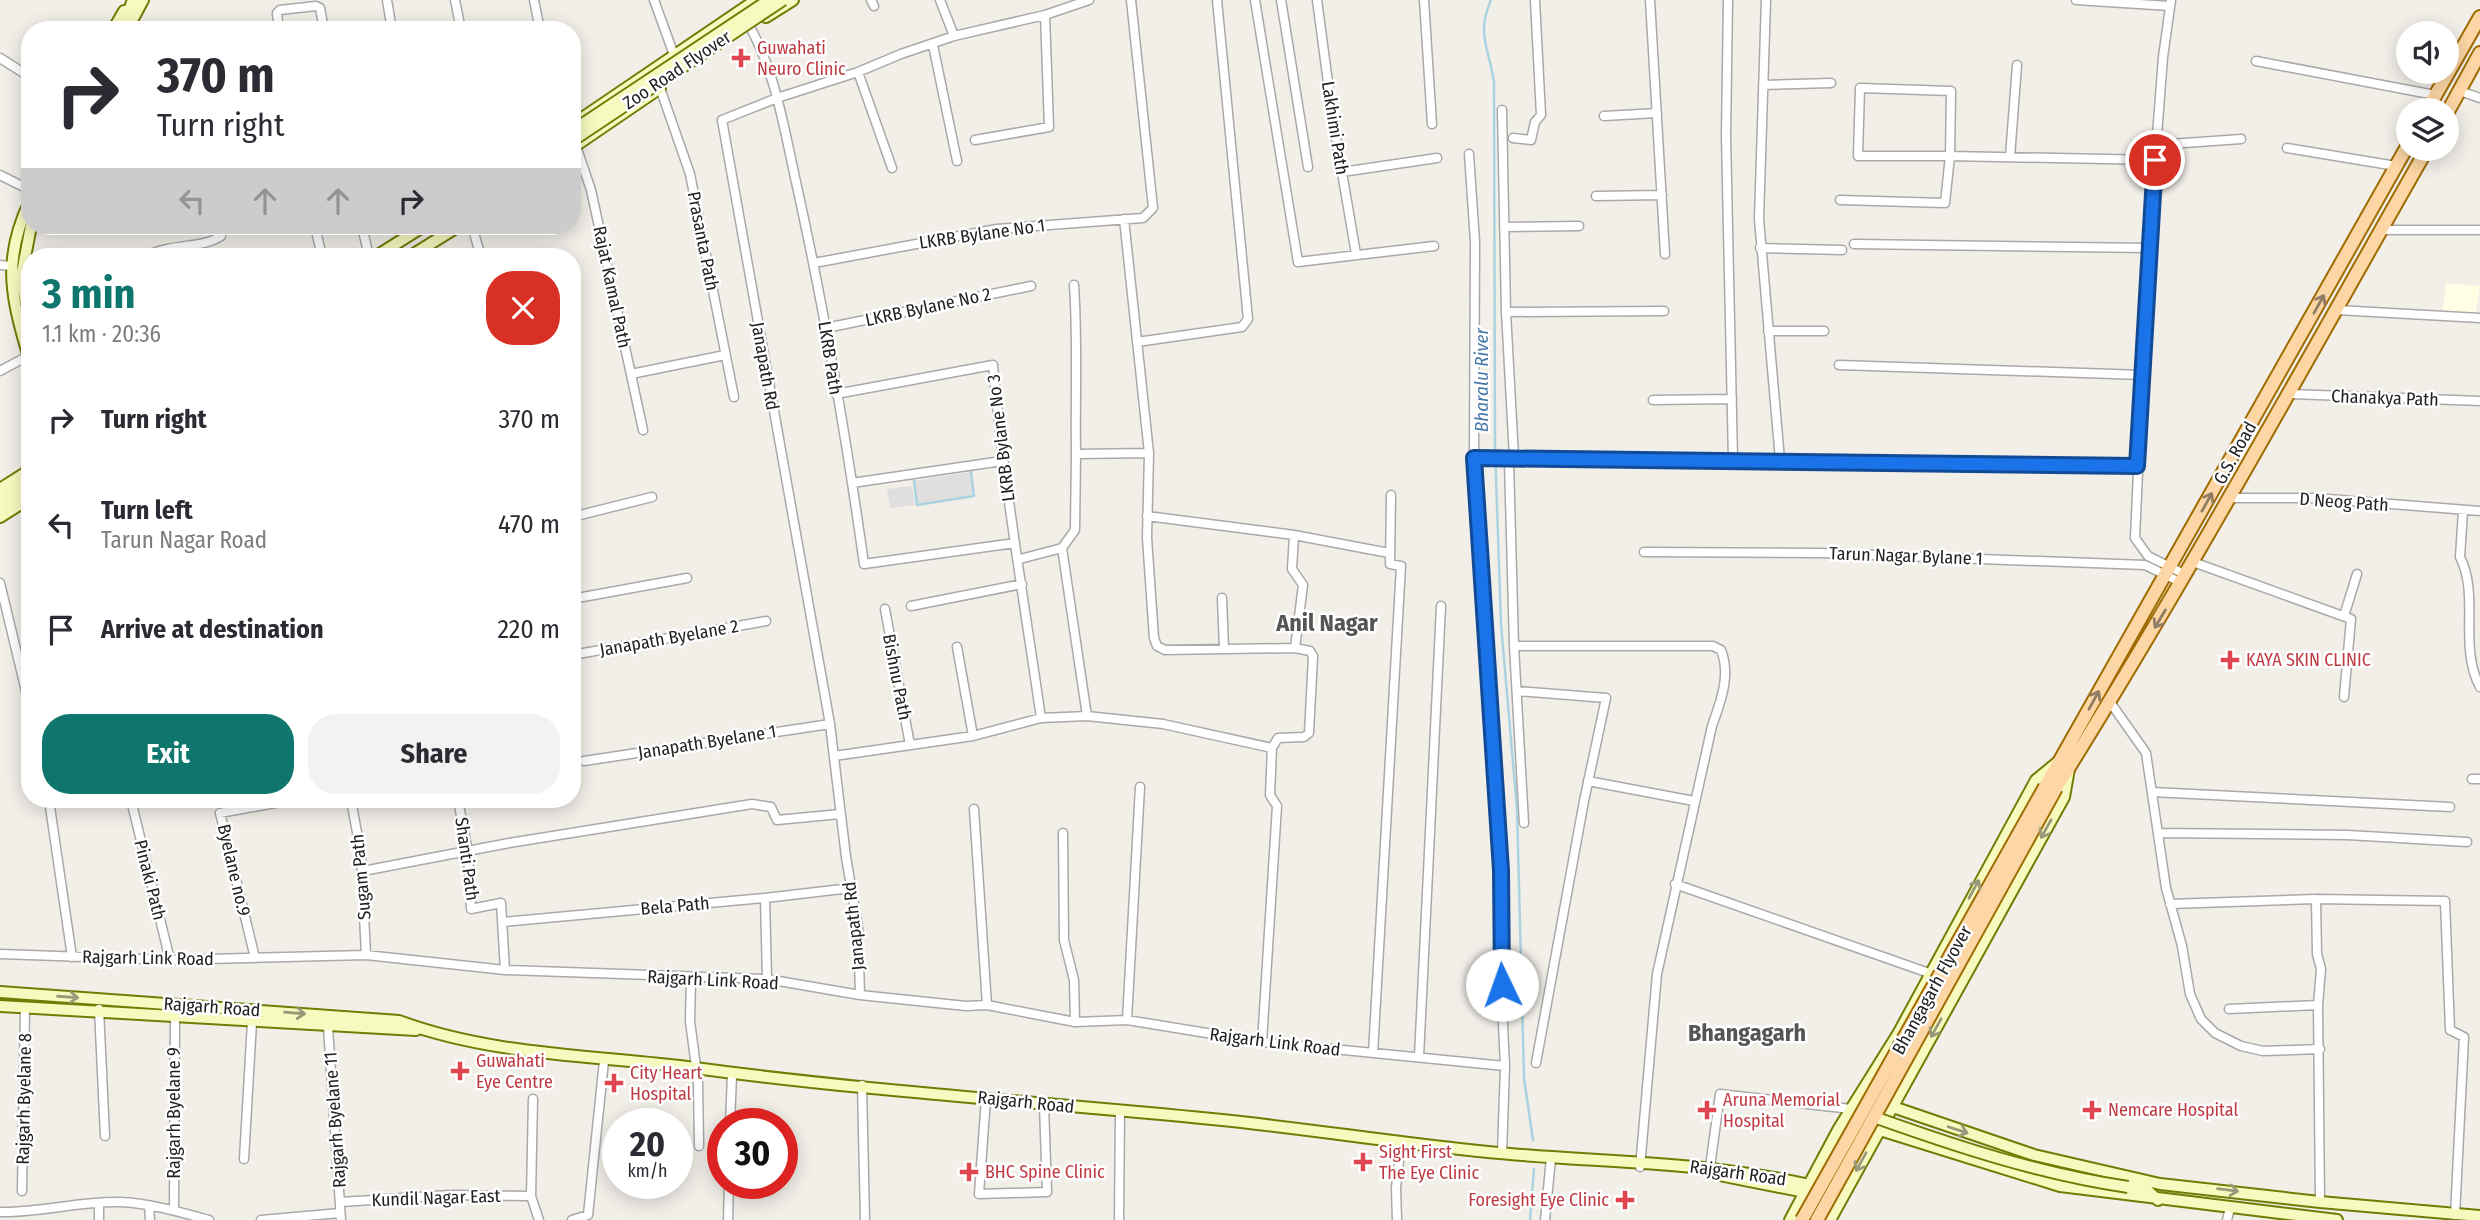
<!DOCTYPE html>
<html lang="en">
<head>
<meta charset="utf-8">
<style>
	body { margin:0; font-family:"Fira Sans Condensed",sans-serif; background:#f2f2f3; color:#2b2b33; height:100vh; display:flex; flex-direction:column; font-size:26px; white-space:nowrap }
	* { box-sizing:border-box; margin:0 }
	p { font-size:23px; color:#7c7c81 }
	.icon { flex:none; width:38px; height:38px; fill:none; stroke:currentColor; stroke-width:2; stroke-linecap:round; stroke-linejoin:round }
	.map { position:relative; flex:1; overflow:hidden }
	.side { position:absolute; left:21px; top:248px; width:560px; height:560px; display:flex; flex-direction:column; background:#fff; border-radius:28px; box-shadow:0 4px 18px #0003 }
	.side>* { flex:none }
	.top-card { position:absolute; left:21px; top:21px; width:560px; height:214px; border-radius:28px; box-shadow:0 4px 18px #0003; background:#fff; color:#2b2b33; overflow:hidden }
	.tools { position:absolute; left:2396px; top:21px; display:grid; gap:14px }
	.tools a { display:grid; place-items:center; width:63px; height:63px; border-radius:50%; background:#fff; box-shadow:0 4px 18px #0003; font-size:35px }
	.speed { position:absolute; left:602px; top:1108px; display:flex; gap:14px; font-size:35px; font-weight:700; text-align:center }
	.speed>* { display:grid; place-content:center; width:91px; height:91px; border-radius:50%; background:#fff; box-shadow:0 4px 18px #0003; line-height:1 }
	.speed small { font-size:18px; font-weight:400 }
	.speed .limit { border:10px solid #d22; background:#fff; color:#111 }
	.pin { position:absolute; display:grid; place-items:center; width:60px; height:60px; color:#fff; margin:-30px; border:4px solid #fff; border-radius:50%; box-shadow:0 2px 7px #0007 }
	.me { position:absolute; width:77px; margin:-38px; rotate:357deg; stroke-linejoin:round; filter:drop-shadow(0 0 5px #0008) }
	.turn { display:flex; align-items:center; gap:24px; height:147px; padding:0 21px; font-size:32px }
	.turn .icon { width:91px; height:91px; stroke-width:2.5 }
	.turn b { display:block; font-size:49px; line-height:60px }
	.lanes { display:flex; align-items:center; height:66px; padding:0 21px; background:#0003; justify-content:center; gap:35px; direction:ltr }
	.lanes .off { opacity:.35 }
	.round { display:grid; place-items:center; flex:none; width:74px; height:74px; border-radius:28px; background:#f2f2f3 }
	.summary { display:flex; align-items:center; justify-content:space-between; height:119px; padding:0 21px }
	h1 { font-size:42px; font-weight:700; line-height:52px; color:#0f766e }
	.action { display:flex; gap:14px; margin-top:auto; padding:14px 21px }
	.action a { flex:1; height:80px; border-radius:28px; background:#0f766e; color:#fff; font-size:28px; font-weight:700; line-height:80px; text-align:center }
	.action a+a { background:#f2f2f3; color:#2b2b33 }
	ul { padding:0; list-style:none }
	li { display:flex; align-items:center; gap:21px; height:105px; padding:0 21px }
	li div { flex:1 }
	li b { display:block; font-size:26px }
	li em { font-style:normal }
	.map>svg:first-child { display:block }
	.residential { fill:#e0dfdf }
	.education { fill:#ffffe5 }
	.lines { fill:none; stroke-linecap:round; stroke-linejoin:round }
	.stream { stroke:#aad3df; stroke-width:2.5 }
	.street-casing { stroke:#a9a9a9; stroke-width:11 }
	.secondary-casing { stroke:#707d05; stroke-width:14 }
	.primary-casing { stroke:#a06b00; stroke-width:16 }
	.street { stroke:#fff; stroke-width:8 }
	.secondary { stroke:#f7fabf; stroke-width:10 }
	.primary { stroke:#fcd6a4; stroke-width:12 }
	.secondary-bridge-casing { stroke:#707d05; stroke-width:14; stroke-linecap:butt }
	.primary-bridge-casing { stroke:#a06b00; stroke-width:16; stroke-linecap:butt }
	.secondary-bridge { stroke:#f7fabf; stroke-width:10 }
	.primary-bridge { stroke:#fcd6a4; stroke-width:12 }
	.oneway { stroke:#8f7c63 }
	.oneway2 { stroke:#979978 }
	.route-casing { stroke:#114b97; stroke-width:18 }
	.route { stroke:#1a73e8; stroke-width:12 }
	.health-dot { fill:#e0444e; stroke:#fff; stroke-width:2.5 }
	.labels { text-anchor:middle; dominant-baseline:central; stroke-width:5; stroke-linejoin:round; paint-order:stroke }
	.health-label { font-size:18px; fill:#be3a42; stroke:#fff; text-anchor:start }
	.street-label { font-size:18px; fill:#222; stroke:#fff }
	.water-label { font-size:19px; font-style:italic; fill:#4a7aab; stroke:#fff }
	.district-label { font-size:24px; font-weight:bold; fill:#555; stroke:#fff }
</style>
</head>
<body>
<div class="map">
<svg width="2480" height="1220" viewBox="0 0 2480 1220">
	<rect width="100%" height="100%" fill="#f2efe9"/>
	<!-- residential -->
	<path class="residential" d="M 971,472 L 974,496 L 917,505 L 914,481 Z
		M 912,486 L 915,505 L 890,508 L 887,489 Z"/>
	<!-- education -->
	<path class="education" d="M 2446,283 L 2480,286 L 2475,318 L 2442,317 Z"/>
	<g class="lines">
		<!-- stream -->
		<path class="stream" d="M 1491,0 C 1476,34 1489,48 1494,82 L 1495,447 L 1501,624 L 1517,809 L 1524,1078 L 1533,1140
			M 914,481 L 917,505 L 974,496 L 971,472
			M 1530,1220 L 1534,1169"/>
		<defs>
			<path id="street" d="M 387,0 L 392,30
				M 455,0 L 461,30
				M 534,0 L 540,30
				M 654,0 L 674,55
				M 871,0 L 874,6
				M 940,0 L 954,36
				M 1255,0 L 1298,262 L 1434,246
				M 1281,0 L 1308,167
				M 1317,0 L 1333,120 L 1356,254
				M 1424,0 L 1432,124
				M 1650,0 L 1665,254
				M 1728,0 L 1726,136 L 1733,460
				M 1766,0 L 1759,219 L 1780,460
				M 2076,0 L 2170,6
				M 2171,0 L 2163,57 L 2148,253 L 2135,538 L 2148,556 L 2186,575
				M 746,20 C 775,68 784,128 796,182 C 824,308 846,436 864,564 L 1015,543
				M 279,30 L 277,13 L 280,10 L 316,6 L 320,8 L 324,30
				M 933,45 L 957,161
				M 0,58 L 30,77
				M 2256,61 L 2435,95
				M 858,72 L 892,168
				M 1763,85 L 1831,83
				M 660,88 L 690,174 L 734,397
				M 2460,91 L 2480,98
				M 1502,110 L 1506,312 L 1514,457 L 1509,462 L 1514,646 L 1524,823
				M 1604,116 L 1657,113
				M 1513,138 L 1531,140 L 1535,122 L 1541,115 L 1535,0
				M 975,140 L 1049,127 L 1045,15
				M 2156,145 L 2241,139
				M 576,146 L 591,190 L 643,430
				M 2287,148 L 2396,166
				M 1469,154 L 1475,242 L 1474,453 L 1501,870 L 1499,943 L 1505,1066 L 1502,1153
				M 2010,157 L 2017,65
				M 1342,172 L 1437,158
				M 0,175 L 30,190
				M 1596,196 L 1662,195
				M 1840,200 L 1945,203 L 1950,156 L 1858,156 L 1860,88 L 1951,91 L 1950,156 L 2155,160
				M 1124,219 L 1149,453 L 1147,538 L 1154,638 L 1157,646 L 1165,650 L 1295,648 L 1310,651 L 1313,656 L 1309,733 L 1304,737 L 1278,738 L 1272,748
				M 315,226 L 322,257
				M 362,226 L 369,257
				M 472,226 L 481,257
				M 1504,227 L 1579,226
				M 2382,230 L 2480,230
				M 1854,244 L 2148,248
				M 1760,248 L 1842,250
				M 145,257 C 169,243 202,249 221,236 L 218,226
				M 814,263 L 997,229 L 1143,218 L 1153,208 L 1131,0
				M 0,265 L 11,266
				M 1074,285 C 1078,342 1075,397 1076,454
				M 2337,310 L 2480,318
				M 1506,312 L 1664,311
				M 826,328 L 1031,286
				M 1768,331 L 1824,331
				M 1137,342 L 1242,327 L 1248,319 L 1217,0
				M 1839,365 L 2143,375
				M 0,371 L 28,356
				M 631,374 L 725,355
				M 836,394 L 993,365 C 1004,484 1024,601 1041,718
				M 2291,394 L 2480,401
				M 1653,400 L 1732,399
				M 1474,458 L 2137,466
				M 852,483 L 1002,461
				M 2228,498 L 2315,498 L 2480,511
				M 2463,511 L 2460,557 C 2480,596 2458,646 2480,687
				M 1147,516 L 1294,535 L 1389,553
				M 572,517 L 652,497
				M 1294,535 L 1292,569 L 1303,585 L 1295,648
				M 1062,548 L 1087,716
				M 1644,552 L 1820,553 L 2145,565 L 2182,583
				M 1020,559 L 1062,548 L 1075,530 L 1076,454 L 1149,453
				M 2193,562 L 2351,619 L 2344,697
				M 0,583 L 30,708
				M 1222,598 L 1224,649
				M 572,599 L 687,578
				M 911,606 L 1022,584
				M 885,609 L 910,745
				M 2344,616 L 2357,574
				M 1514,646 L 1713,646 L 1721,650 C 1731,675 1721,701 1712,726 L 1657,974 L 1640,1167
				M 957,647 L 973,736
				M 572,655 L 766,621
				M 1517,691 L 1606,698 L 1584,801 L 1536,1063
				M 2110,702 L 2146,753 L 2166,888 L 2182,946 L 2190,994 L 2201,1019 L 2215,1033 L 2241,1046 L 2263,1051 L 2320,1049
				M 834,756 L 973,736 L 1041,718 L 1087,716 L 1163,724 L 1272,748 L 1270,795 L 1277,806 L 1262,1042
				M 584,761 L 830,724
				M 2472,779 L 2480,779
				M 1588,781 L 1694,801
				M 2152,792 L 2450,807
				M 49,800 L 72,957
				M 131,800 L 170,960
				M 351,800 L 361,854 L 366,955
				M 458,800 L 468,852 L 471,909 L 501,903 L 505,970
				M 974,809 L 987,1005
				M 1063,833 L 1064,940 L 1074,980 L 1075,1022
				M 2159,833 L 2348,835 L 2467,842
				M 363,871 L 509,843 L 752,804 L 771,807 L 777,820 L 840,814
				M 1675,884 L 1929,973
				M 765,898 L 851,888
				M 2316,899 L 2317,954 L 2321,969 L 2318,1005 L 2320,1202
				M 2170,904 L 2316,899 L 2445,901 L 2450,1030 L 2464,1037 L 2455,1215
				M 503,922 L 765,898 L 767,979
				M 0,954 L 170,960 L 366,955 L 505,970 L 767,979 L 860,995 L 966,1006 L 987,1005 L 1075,1022 L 1127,1020 L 1262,1042 L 1505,1066
				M 255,958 L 220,813 L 292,800
				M 691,979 L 690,1021 L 698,1082 L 699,1146
				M 860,995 L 858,928 L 846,857 L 830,724 L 722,120 L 777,98 L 858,72 L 901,54 L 954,36 L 1045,15 L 1089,0
				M 99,1009 L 105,1136
				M 2229,1009 L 2318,1005
				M 1127,1020 L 1140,787
				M 328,1027 L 341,1220
				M 1373,1053 L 1401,566 L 1390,564 L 1391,495
				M 1419,1057 L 1441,606
				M 862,1085 L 865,1220
				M 986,1098 L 979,1194 L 1047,1192 L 1044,1105
				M 730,1124 L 732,1075
				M 244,1159 L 252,1022
				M 1710,1167 L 1720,1094 L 1851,1109
				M 22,1191 L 25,1007
				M 531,1196 L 533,1099
				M 341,1202 L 450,1195 L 531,1196 L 539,1220
				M 99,1204 L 99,1220
				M 149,1206 L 150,1220
				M 174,1210 L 175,1016
				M 0,1212 C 40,1213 79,1201 119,1202 C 149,1203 180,1212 209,1220
				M 261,1220 L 340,1213
				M 572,1220 L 588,1215 L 604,1061
				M 728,1220 L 729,1183
				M 1119,1220 L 1120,1111
				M 1397,1220 L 1396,1188 L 1401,1142
				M 1545,1220 L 1551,1158
				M 2227,1220 L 2230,1208"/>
			<path id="secondary" d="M 766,17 L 793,0
				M 125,20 L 133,0
				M 113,30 L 124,11
				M 127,30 L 143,0
				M 572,125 L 756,0
				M 572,148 L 660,88
				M 30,201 C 1,261 12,300 30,361
				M 375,257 L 424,226
				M 409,257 L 459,226
				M 30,325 L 21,278 L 31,226
				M 0,489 L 30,470
				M 0,499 L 30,480
				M 0,507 L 30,489
				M 0,517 L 30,498
				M 0,992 L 399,1021 C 493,1056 596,1055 695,1068 C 866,1091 1040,1102 1212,1119 C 1304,1128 1396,1143 1488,1152 C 1608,1164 1727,1160 1844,1194
				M 0,1006 L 416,1030
				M 1893,1107 L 2034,1155 L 2160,1184 L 2320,1202 L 2480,1216
				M 1880,1130 L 2060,1186 L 2337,1220
				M 1719,1175 L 1805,1192 L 1836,1203
				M 2128,1187 L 2147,1190 L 2158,1200
				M 1790,1220 L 1838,1130 L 1898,1034 L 2036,780 L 2058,762
				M 1830,1220 L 2064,797 L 2069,769"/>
			<path id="primary" d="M 2427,110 L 2480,17
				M 2446,115 L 2480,53
				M 2045,787 L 2408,145
				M 2056,788 C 2187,579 2305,363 2427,149"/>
		</defs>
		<!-- street casing -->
		<use href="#street" class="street-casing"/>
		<!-- secondary casing -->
		<use href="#secondary" class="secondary-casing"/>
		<!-- primary casing -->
		<use href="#primary" class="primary-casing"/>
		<!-- street -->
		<use href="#street" class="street"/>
		<!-- secondary -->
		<use href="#secondary" class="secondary"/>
		<!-- primary -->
		<use href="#primary" class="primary"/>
		<defs>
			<path id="secondary-bridge" d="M 572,131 L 769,0
				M 572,141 L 783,0
				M 1874,1117 C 1958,1147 2040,1174 2128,1187"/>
			<path id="primary-bridge" d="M 1802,1220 L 2045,787
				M 1817,1220 L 2056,788"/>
		</defs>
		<!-- secondary-bridge casing -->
		<use href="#secondary-bridge" class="secondary-bridge-casing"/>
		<!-- primary-bridge casing -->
		<use href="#primary-bridge" class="primary-bridge-casing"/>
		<!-- secondary-bridge -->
		<use href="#secondary-bridge" class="secondary-bridge"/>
		<!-- primary-bridge -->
		<use href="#primary-bridge" class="primary-bridge"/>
	</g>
	<!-- one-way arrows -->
	<defs><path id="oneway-shaft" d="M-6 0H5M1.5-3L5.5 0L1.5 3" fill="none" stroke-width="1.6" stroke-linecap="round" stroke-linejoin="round" transform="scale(1.75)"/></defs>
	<g class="oneway">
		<use href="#oneway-shaft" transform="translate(2319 304) rotate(-61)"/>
		<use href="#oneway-shaft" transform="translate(2207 502) rotate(-61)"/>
		<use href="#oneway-shaft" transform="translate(2160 619) rotate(121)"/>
		<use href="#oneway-shaft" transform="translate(2094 700) rotate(-61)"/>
	</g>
	<g class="oneway2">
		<use href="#oneway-shaft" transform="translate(2046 829) rotate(119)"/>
		<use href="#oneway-shaft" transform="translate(1974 889) rotate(-61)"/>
		<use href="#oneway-shaft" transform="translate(68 997) rotate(4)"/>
		<use href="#oneway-shaft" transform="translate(295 1013) rotate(5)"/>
		<use href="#oneway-shaft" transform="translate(1936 1028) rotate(119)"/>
		<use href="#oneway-shaft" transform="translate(1958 1130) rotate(18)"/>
		<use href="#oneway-shaft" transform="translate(1861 1162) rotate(119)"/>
		<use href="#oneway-shaft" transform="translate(2228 1190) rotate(7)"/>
	</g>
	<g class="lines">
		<defs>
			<path id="route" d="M 1502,985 L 1501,870 L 1474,458 L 2137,466 L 2155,160"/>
		</defs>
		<!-- route casing -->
		<use href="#route" class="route-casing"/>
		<!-- route -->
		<use href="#route" class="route"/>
	</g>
	<!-- markers -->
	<g class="health-dot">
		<path d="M737.5 47.5h7v7h7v7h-7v7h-7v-7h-7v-7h7z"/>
		<path d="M2226.5 649.5h7v7h7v7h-7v7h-7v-7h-7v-7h7z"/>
		<path d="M456.5 1060.5h7v7h7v7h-7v7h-7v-7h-7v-7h7z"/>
		<path d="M610.5 1072.5h7v7h7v7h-7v7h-7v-7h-7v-7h7z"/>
		<path d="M1703.5 1099.5h7v7h7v7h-7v7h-7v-7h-7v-7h7z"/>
		<path d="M2088.5 1099.5h7v7h7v7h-7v7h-7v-7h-7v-7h7z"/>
		<path d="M1359.5 1151.5h7v7h7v7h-7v7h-7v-7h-7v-7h7z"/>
		<path d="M965.5 1161.5h7v7h7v7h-7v7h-7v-7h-7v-7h7z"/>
		<path d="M1621.5 1189.5h7v7h7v7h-7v7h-7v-7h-7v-7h7z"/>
	</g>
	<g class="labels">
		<!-- health labels -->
		<g class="health-label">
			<text x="757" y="48">Guwahati<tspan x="757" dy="21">Neuro Clinic</tspan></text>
			<text x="2246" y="660">KAYA SKIN CLINIC</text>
			<text x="476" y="1061">Guwahati<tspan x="476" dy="21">Eye Centre</tspan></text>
			<text x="630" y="1073">City Heart<tspan x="630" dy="21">Hospital</tspan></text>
			<text x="1723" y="1100">Aruna Memorial<tspan x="1723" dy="21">Hospital</tspan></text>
			<text x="2108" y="1110">Nemcare Hospital</text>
			<text x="1379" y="1152">Sight First<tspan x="1379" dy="21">The Eye Clinic</tspan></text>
			<text x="985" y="1172">BHC Spine Clinic</text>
			<text x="1609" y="1200" text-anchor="end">Foresight Eye Clinic</text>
		</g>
		<!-- street labels -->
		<g class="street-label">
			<text transform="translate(677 70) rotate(-34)">Zoo Road Flyover</text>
			<text transform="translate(1335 128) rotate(81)">Lakhimi Path</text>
			<text transform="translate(982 234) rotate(-8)">LKRB Bylane No 1</text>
			<text transform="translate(703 241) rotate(79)">Prasanta Path</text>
			<text transform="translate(612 287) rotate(78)">Rajat Kamal Path</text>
			<text transform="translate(928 307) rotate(-12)">LKRB Bylane No 2</text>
			<text transform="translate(830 358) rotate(81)">LKRB Path</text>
			<text transform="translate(765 366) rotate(80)">Janapath Rd</text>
			<text transform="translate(2385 398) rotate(2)">Chanakya Path</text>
			<text transform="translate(1001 438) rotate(-97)">LKRB Bylane No 3</text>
			<text transform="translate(2235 453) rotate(-61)">G.S. Road</text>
			<text transform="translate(2344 502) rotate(4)">D Neog Path</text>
			<text transform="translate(1906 556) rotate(2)">Tarun Nagar Bylane 1</text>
			<text transform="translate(669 638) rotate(-10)">Janapath Byelane 2</text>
			<text transform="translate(897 677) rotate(79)">Bishnu Path</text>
			<text transform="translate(707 742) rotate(-9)">Janapath Byelane 1</text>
			<text transform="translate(467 859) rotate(82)">Shanti Path</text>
			<text transform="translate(234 870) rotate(77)">Byelane no.9</text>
			<text transform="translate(361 877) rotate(-95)">Sugam Path</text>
			<text transform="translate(150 880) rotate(76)">Pinaki Path</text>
			<text transform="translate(675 906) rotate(-5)">Bela Path</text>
			<text transform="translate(854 926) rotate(-96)">Janapath Rd</text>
			<text transform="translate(148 958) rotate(1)">Rajgarh Link Road</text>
			<text transform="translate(713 980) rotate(3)">Rajgarh Link Road</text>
			<text transform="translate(1932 990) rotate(-61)">Bhangagarh Flyover</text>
			<text transform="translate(212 1007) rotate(4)">Rajgarh Road</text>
			<text transform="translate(1275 1042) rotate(7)">Rajgarh Link Road</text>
			<text transform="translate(24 1099) rotate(-89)">Rajgarh Byelane 8</text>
			<text transform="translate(1026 1102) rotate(6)">Rajgarh Road</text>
			<text transform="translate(174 1113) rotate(-90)">Rajgarh Byelane 9</text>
			<text transform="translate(335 1120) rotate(-94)">Rajgarh Byelane 11</text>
			<text transform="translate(1738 1173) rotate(8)">Rajgarh Road</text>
			<text transform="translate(436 1198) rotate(-2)">Kundil Nagar East</text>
		</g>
		<!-- water labels -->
		<g class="water-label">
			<text transform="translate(1481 380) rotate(-90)">Bharalu River</text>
		</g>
		<!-- district labels -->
		<g class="district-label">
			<text x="1327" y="623">Anil Nagar</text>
			<text x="1747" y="1033">Bhangagarh</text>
		</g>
	</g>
</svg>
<div class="tools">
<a><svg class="icon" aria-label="sound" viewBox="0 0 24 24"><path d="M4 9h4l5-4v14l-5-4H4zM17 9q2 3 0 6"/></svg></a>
<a><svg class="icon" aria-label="layers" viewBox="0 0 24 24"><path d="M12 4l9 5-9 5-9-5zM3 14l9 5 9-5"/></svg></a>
</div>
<div class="speed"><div>20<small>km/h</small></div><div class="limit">30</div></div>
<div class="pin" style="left:2155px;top:160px;background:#d93025"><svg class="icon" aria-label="arrive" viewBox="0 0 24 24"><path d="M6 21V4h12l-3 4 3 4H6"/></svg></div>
<svg class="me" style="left:1502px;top:985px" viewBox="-20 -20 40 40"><circle r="19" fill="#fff"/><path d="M0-13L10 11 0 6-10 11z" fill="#1a73e8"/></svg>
<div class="top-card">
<div class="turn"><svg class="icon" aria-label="right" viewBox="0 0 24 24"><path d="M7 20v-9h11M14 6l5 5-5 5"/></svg><div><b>370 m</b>Turn right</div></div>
<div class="lanes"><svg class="icon off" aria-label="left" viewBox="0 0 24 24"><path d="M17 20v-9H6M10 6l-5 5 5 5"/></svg><svg class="icon off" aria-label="ahead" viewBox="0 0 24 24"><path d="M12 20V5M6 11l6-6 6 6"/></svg><svg class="icon off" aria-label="ahead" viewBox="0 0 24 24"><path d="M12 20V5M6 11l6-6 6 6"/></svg><svg class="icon" aria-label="right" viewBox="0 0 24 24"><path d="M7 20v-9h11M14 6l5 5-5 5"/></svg></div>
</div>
<section class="side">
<div class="summary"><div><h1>3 min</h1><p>1.1 km · 20:36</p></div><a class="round" style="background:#d93025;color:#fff"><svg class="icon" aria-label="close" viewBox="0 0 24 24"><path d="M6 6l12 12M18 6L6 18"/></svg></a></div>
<ul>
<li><svg class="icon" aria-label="right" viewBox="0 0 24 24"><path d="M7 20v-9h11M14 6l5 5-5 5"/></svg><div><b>Turn right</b></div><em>370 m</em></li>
<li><svg class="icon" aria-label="left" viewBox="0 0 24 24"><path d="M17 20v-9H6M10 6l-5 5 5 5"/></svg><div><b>Turn left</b><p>Tarun Nagar Road</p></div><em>470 m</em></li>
<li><svg class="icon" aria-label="arrive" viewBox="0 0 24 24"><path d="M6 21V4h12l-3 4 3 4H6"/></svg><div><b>Arrive at destination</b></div><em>220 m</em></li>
</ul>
<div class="action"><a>Exit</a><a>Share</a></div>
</section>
</div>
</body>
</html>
